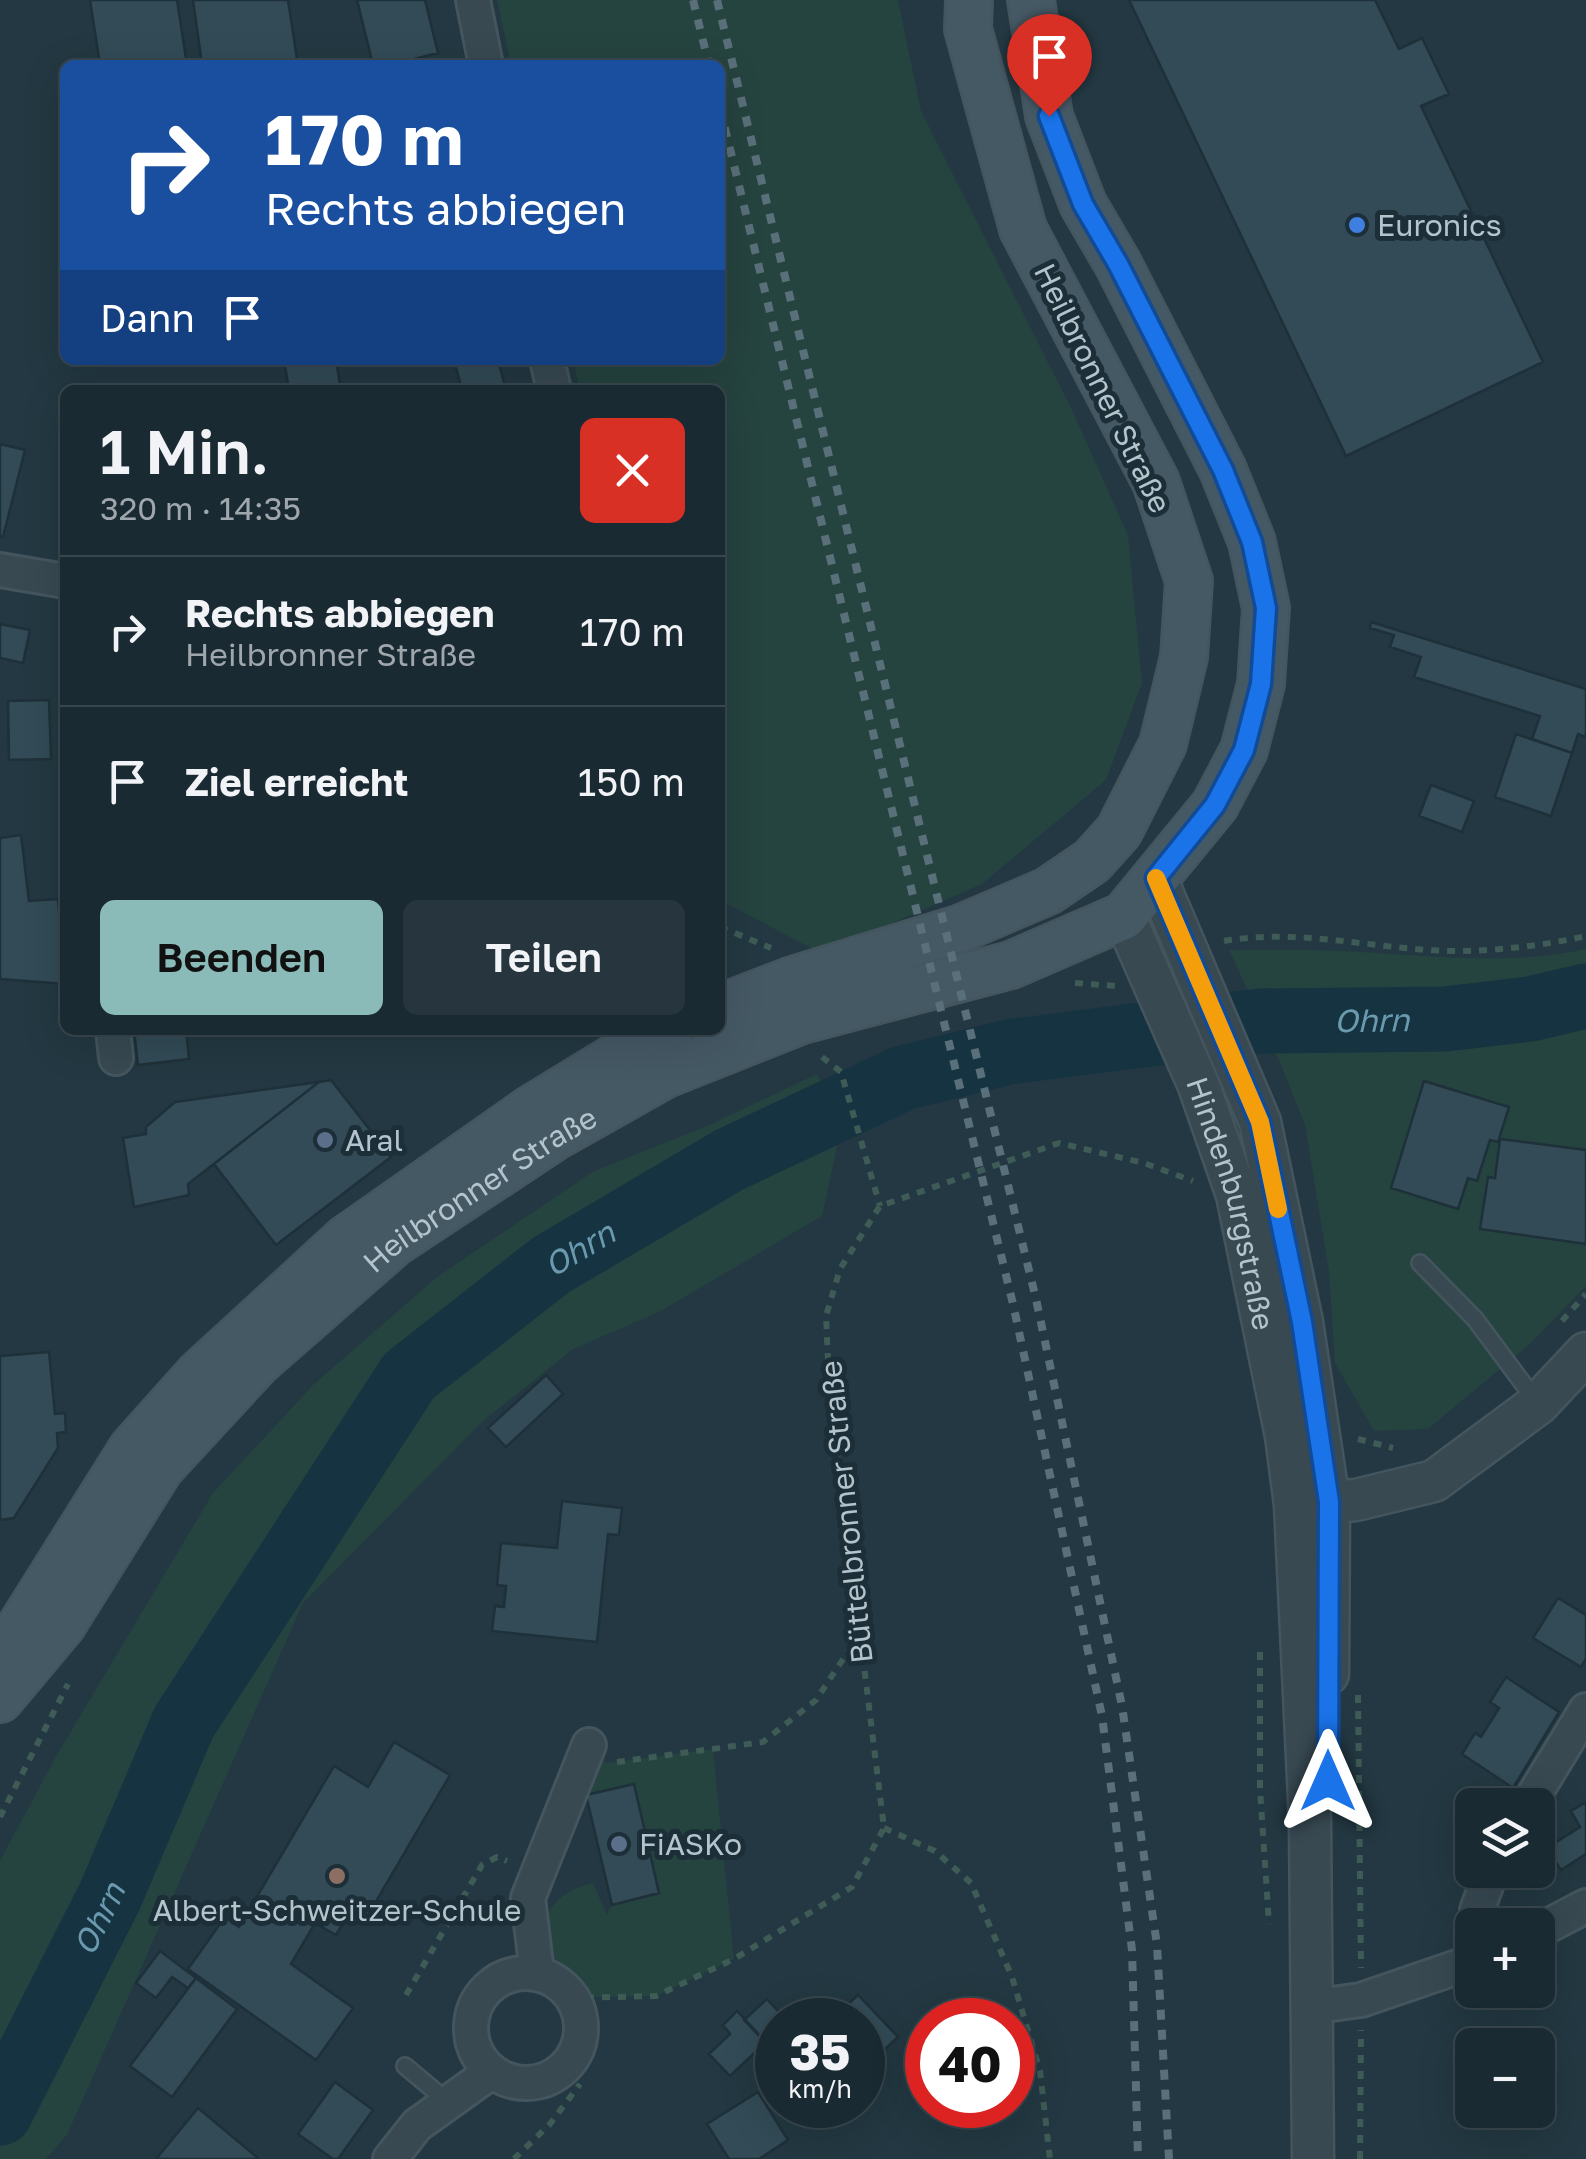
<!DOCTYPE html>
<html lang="de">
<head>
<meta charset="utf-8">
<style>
	body { margin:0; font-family:"Golos Text",sans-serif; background:#27363e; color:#f1f3f6; height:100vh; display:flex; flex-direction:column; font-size:38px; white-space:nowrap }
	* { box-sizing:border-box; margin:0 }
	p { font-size:32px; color:#9fa7ac }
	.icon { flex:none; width:55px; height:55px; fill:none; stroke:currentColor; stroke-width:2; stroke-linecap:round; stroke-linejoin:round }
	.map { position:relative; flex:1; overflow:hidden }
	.panel { position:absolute; left:60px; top:385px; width:665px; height:650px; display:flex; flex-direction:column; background:#1a2a32; border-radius:15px; box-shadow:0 10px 40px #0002,0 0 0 2px #38464d }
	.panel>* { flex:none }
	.guide { position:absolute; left:60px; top:60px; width:665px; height:305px; border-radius:15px; box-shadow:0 10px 40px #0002,0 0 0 2px #38464d; background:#1a4fa0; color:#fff; overflow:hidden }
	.tools { position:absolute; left:1455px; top:1788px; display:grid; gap:20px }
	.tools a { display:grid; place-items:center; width:100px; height:100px; border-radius:15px; background:#1a2a32; box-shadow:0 10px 40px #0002,0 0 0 2px #38464d; font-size:50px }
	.speed { position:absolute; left:755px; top:1998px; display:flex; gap:20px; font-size:50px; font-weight:700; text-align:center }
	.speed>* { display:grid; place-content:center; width:130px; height:130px; border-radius:50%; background:#1a2a32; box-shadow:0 10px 40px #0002,0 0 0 2px #38464d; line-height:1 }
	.speed small { font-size:25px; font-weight:400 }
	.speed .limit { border:15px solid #d22; background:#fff; color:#111 }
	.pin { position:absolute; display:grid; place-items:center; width:85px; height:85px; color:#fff; margin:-102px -42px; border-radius:50% 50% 50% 0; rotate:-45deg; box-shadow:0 0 10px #0007 }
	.pin .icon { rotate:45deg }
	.me { position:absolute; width:110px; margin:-55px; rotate:0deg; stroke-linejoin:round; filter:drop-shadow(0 0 8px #0008) }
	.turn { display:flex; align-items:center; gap:35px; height:210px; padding:0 40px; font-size:45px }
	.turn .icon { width:130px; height:130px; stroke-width:2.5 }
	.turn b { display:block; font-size:70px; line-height:85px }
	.then { display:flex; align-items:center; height:95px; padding:0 40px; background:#0003; gap:20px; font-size:38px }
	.round { display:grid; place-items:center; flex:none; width:105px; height:105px; border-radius:15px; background:#27363e }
	.head { display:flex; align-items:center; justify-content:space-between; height:170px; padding:0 40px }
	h1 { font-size:60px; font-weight:600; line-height:75px }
	.primary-button { display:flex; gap:20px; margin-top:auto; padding:20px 40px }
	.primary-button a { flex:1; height:115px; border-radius:15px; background:#8bbbb9; color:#111; font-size:40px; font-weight:600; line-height:115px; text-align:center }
	.primary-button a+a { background:#27363e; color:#f1f3f6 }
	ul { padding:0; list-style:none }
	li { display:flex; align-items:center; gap:30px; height:150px; padding:0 40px; border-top:2px solid #38464d }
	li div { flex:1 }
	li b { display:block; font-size:38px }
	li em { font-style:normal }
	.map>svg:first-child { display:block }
	.green { fill:#25433f }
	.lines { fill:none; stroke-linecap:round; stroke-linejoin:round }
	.river { stroke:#153341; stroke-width:65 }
	.building { fill:#324b56; stroke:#1e3039; stroke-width:2.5 }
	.service-casing { stroke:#44555e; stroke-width:20 }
	.minor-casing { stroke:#44555e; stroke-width:38 }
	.tertiary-casing { stroke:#44555e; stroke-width:45 }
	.secondary-casing { stroke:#44555e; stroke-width:50 }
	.path { stroke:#3e5b56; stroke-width:6; stroke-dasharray:8 8; stroke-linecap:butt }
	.service { stroke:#384952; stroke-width:15 }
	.minor { stroke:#384952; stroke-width:32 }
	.tertiary { stroke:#384952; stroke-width:40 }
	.secondary { stroke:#455965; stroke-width:45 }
	.rail { stroke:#596f79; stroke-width:8; stroke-dasharray:10 10; stroke-linecap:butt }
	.route-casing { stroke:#114b97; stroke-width:25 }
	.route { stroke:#1a73e8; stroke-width:18 }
	.slow { stroke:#f59e0b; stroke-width:18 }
	.shop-dot { fill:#3f7fe0; stroke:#1c2e37; stroke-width:4 }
	.service-dot { fill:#5c6f8a; stroke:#1c2e37; stroke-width:4 }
	.education-dot { fill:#8d6e63; stroke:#1c2e37; stroke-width:4 }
	.labels { text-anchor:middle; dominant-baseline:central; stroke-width:10; stroke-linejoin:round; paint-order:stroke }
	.poi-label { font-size:30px; fill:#b4c4cc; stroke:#1c2e37; text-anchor:start }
	.street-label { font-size:30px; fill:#b4c4cc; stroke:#1c2e37 }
	.water-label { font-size:32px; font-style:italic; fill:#6b99ae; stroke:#1c2e37 }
</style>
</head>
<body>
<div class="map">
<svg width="1586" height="2159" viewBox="0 0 1586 2159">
	<rect width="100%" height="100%" fill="#233842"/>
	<!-- green -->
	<path class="green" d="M 497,0 L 898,0 L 921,111 L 1072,410 L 1128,535 L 1142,683 L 1106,780 L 982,884 L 822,954 L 720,900 L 720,390 L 580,390 L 573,360 L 720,360 L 720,65 L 511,65 Z
		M 1586,949 L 1586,983 L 1256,1008 L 1229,950 C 1265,950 1302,949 1338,951 C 1421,954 1504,967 1586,949 Z
		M 1586,1016 L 1586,1286 L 1531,1343 L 1428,1429 L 1374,1431 L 1335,1363 L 1329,1272 L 1305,1125 L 1278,1058 L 1264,1041 Z
		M 817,1074 L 842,1125 L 822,1216 L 659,1312 L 573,1349 L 482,1422 L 303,1603 L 67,2135 L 46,2159 L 0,2159 L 0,1861 L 55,1758 L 213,1493 L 314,1384 L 437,1277 L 594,1171 L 707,1126 Z
		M 589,1745 L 606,1763 L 713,1749 L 734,1959 L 656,1996 L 570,1998 L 556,1980 L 537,1973 C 542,1926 541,1896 593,1883 L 607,1915 L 612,1905 L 659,1893 L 634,1784 L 586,1795 Z"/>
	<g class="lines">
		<!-- river -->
		<path class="river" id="s1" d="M 0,2113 L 110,1896 L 184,1722 L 409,1376 L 551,1265 L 729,1160 L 903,1078 L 1009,1052 L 1134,1036 L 1260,1021 L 1445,1019 L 1530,1009 L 1586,996"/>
	</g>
	<!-- building -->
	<path class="building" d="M 90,0 L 177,0 L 187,65 L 100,65 Z
		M 193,0 L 288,0 L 298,65 L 202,65 Z
		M 357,0 L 425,0 L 438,53 L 390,65 L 373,65 Z
		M 1129,0 L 1375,0 L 1399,49 L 1422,38 L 1449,94 L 1421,106 L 1543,362 L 1346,456 Z
		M 284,360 L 336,360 L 341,390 L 289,390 Z
		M 454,360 L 498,360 L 506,390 L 462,390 Z
		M 0,444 L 25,450 L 3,537 L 0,536 Z
		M 1371,622 L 1586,689 L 1586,737 L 1578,734 L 1572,753 L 1532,739 L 1540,716 L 1414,677 L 1421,657 L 1390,647 L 1394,635 L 1370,628 Z
		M 0,624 L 30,630 L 23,663 L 0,658 Z
		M 49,700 L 51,759 L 9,760 L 8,701 Z
		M 1516,734 L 1572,753 L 1551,816 L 1495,797 Z
		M 1431,785 L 1474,801 L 1462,832 L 1419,816 Z
		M 21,835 L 29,901 L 58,899 L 65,984 L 0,979 L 0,838 Z
		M 134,1030 L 186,1030 L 189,1059 L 138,1065 Z
		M 331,1080 L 391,1157 L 276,1245 L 214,1164 L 319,1082 Z
		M 1424,1081 L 1509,1107 L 1498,1142 L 1490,1140 L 1477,1181 L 1468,1178 L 1458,1209 L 1391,1188 Z
		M 319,1082 L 188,1184 L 189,1195 L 134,1207 L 123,1138 L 146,1134 L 146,1127 L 175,1102 Z
		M 1500,1139 L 1586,1150 L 1586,1244 L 1480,1229 L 1488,1177 L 1495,1178 Z
		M 49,1352 L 55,1414 L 65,1413 L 66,1432 L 57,1433 L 58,1448 L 14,1518 L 0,1520 L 0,1356 Z
		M 546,1375 L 563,1394 L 506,1447 L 488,1428 Z
		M 562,1501 L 622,1508 L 619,1535 L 608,1534 L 597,1642 L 492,1631 L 495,1606 L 504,1607 L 506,1586 L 497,1585 L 501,1543 L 557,1548 Z
		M 1558,1598 L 1586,1615 L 1586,1659 L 1581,1667 L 1533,1638 Z
		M 1506,1677 L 1559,1712 L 1513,1788 L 1462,1754 L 1475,1733 L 1481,1737 L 1499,1708 L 1490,1702 Z
		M 394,1742 L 450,1775 L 364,1922 L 349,1913 L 336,1935 L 315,1923 L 291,1964 L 353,2008 L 316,2060 L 188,1969 L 225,1917 L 239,1927 L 334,1766 L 368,1787 Z
		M 634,1784 L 659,1893 L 612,1905 L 586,1795 Z
		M 1586,1802 L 1586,1854 L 1561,1870 L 1547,1848 L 1580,1827 L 1571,1811 Z
		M 160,1951 L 196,1978 L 188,1988 L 172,1977 L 156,1998 L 136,1983 Z
		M 196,1978 L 237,2009 L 172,2097 L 130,2066 Z
		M 858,1995 L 898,2037 L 862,2071 L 862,2020 L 831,2020 Z
		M 767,1999 L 786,2020 L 778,2020 L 778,2034 L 767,2044 L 744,2020 Z
		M 737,2011 L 766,2042 L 730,2076 L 709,2054 L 730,2034 L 723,2025 Z
		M 335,2082 L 373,2110 L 338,2159 L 333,2159 L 298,2134 Z
		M 758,2092 L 788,2140 L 759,2159 L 729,2159 L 707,2124 Z
		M 198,2108 L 259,2159 L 156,2159 Z"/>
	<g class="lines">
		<defs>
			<path id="service" d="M 1420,1263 L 1475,1319 L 1536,1401
				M 405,2066 L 448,2102"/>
			<path id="minor" d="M 473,0 L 486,65
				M 547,360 L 554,390
				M 0,570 L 65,581
				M 113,1030 L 116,1058
				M 1528,1805 L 1586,1710
				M 1479,1925 L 1477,1910 L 1492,1870
				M 1538,1931 L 1586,1906
				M471 2028a55 55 0 1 1 110 0a55 55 0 1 1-110 0Z
				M 537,1973 L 528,1898 L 589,1745
				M 1310,2007 L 1361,2000 L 1472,1962
				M 390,2159 L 417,2125 L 491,2072"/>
			<g id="tertiary">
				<path d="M 1156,878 L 1260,1122 L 1302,1322 L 1329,1502 L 1328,1674"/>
				<path id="s2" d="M 1124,916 L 1199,1086 L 1237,1195 L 1286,1436 L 1295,1505 L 1310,1821 L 1313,2159"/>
				<path d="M 1305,1504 L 1356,1500 L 1434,1481 L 1538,1404 L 1586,1353"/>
			</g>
			<g id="secondary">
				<path d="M 720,1008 L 790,981 L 959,929 L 1048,891 L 1092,861 L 1119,831 L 1163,744 L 1184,657 L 1189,581 L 1156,482 L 1023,229 L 968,29 L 969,0"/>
				<path d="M 1,1683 L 21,1626 L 132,1449 L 199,1374 L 346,1239 L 531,1109 L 629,1049 L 670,1030"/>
				<path id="s3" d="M 0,1699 L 62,1625 L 160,1468 L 257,1363 L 394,1243 L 556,1136 L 666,1074 L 802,1020 L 1011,965 L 1124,916 L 1215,805 L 1244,750 L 1261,684 L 1266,608 L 1252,542 L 1223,470 L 1118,264 L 1083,204 L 1049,116 L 1031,0"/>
			</g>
		</defs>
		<!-- service casing -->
		<use href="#service" class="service-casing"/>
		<!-- minor casing -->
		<use href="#minor" class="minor-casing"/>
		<!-- tertiary casing -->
		<use href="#tertiary" class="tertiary-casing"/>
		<!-- secondary casing -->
		<use href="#secondary" class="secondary-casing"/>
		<!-- path -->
		<path class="path" d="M 720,927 L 771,948
			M 1224,941 C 1304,927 1383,952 1463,951 C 1503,950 1547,945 1586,936
			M 1075,983 L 1117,986
			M 822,1057 L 841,1072 L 880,1206
			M 1562,1321 L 1586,1294
			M 1358,1439 L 1393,1448
			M 1260,1652 L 1260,1789 L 1269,1924
			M 1358,1695 L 1361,1968
			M 617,1762 L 763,1742 L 816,1700 L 859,1635
			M 0,1817 L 68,1684
			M 884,1828 L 935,1851 L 971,1883 L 1012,1977 L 1040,2071 L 1050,2159
			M 406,1995 L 482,1865 L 497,1857 L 507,1861
			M 570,1998 L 656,1996 L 734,1959 L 852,1887 L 884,1828 L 829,1383 L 826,1316 L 840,1269 L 880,1206 L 1059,1143 L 1144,1163 L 1193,1181
			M 514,2159 L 550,2124 L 580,2084
			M 1360,2159 L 1361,2030"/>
		<!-- service -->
		<use href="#service" class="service"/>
		<!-- minor -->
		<use href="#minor" class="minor"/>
		<!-- tertiary -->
		<use href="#tertiary" class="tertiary"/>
		<!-- secondary -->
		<use href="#secondary" class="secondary"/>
		<!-- rail -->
		<path class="rail" d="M 693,0 L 709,65
			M 717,0 L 1036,1299 L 1122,1706 L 1157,1945 L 1169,2159
			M 720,108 L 1013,1304 L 1102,1716 L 1132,1950 L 1138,2159"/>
	</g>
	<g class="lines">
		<defs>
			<path id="route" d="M 1049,116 L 1083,204 L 1118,264 L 1223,470 L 1252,542 L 1266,608 L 1261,684 L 1244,750 L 1215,805 L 1156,878 L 1260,1122 L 1302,1322 L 1329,1502 L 1328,1781"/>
		</defs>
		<!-- route casing -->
		<use href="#route" class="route-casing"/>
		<!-- route -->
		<use href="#route" class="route"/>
		<!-- slow -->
		<path class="slow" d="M 1156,878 L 1260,1122 L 1278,1209"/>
	</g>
	<!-- markers -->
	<circle class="shop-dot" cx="1357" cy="225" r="10"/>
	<g class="service-dot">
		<circle cx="325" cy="1140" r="10"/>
		<circle cx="619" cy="1844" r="10"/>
	</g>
	<circle class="education-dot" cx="337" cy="1876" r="10"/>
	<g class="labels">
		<!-- poi labels -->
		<g class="poi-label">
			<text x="1377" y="225">Euronics</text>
			<text x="345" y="1140">Aral</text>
			<text x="639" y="1844">FiASKo</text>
			<text x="337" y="1910" text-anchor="middle">Albert-Schweitzer-Schule</text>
		</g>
		<!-- street labels -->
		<g class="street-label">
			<text transform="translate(1103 388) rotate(64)">Heilbronner Straße</text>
			<text stroke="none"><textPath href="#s3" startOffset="708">Heilbronner Straße</textPath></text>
			<text stroke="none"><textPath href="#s2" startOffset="308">Hindenburgstraße</textPath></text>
			<text transform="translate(846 1512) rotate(-96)">Büttelbronner Straße</text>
		</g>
		<!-- water labels -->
		<g class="water-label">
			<text stroke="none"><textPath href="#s1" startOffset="1898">Ohrn</textPath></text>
			<text stroke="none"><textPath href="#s1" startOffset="1058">Ohrn</textPath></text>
			<text stroke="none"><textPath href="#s1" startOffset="218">Ohrn</textPath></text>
		</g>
	</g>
</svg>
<div class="tools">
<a><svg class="icon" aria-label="layers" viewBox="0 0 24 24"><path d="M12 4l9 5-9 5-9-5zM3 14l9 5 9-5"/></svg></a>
<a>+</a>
<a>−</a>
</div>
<div class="speed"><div>35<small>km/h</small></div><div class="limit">40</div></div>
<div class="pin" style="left:1049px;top:116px;background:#d93025"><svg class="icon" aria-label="arrive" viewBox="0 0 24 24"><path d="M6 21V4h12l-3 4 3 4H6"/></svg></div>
<svg class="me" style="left:1328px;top:1781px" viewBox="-20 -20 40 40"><path d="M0-17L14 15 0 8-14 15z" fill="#1a73e8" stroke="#fff" stroke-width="4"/></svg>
<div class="guide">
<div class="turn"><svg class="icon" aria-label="right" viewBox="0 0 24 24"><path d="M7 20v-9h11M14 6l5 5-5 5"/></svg><div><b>170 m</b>Rechts abbiegen</div></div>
<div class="then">Dann<svg class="icon" aria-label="arrive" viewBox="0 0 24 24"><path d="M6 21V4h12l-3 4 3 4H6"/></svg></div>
</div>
<section class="panel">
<div class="head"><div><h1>1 Min.</h1><p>320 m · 14:35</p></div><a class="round" style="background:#d93025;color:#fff"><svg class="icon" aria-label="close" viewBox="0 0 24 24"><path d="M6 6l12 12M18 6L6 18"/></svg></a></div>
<ul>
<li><svg class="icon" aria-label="right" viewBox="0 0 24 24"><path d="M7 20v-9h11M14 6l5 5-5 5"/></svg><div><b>Rechts abbiegen</b><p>Heilbronner Straße</p></div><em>170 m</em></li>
<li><svg class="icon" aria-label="arrive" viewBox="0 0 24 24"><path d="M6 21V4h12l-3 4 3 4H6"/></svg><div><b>Ziel erreicht</b></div><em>150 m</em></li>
</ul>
<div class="primary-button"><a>Beenden</a><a>Teilen</a></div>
</section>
</div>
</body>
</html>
